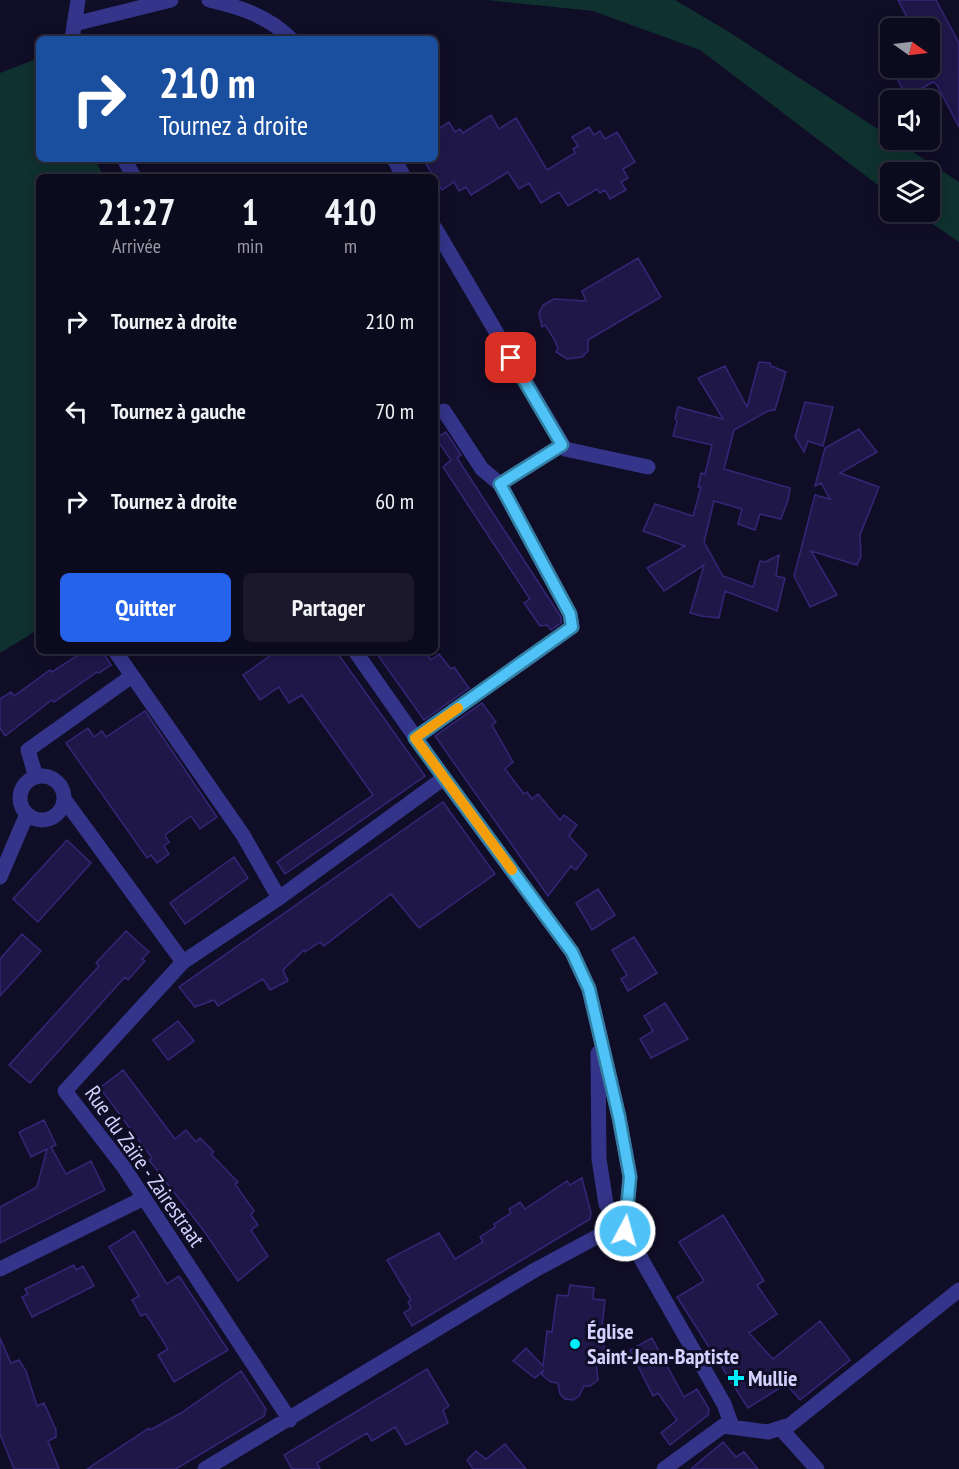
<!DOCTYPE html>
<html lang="fr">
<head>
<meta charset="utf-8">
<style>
	body { margin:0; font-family:"PT Sans Narrow",sans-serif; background:#1a182a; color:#f1f3f6; height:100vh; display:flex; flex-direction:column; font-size:22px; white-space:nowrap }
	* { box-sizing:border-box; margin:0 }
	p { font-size:20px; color:#9a9aa4 }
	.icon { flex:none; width:33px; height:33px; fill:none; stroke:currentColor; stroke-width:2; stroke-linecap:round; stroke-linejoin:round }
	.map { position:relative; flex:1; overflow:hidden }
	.side { position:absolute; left:36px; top:174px; width:402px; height:480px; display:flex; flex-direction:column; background:#0c0a1d; border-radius:9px; box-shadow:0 3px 15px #0003,0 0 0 2px #2c2b3b }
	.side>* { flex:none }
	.top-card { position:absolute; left:36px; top:36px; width:402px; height:126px; border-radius:9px; box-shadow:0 3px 15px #0003,0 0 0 2px #2c2b3b; background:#1a4fa0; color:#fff; overflow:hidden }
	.needle { width:39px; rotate:104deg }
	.buttons { position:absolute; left:880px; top:18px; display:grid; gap:12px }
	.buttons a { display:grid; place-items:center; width:60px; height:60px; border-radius:9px; background:#0c0a1d; box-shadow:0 3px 15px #0003,0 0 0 2px #2c2b3b; font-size:30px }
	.pin { position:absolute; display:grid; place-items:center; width:51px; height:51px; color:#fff; margin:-26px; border-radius:12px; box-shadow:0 3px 9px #0006 }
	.me { position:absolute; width:66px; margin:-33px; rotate:6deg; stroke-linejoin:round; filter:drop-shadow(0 0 4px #0008) }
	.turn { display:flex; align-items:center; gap:21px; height:126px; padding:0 24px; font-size:27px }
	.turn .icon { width:78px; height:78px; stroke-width:2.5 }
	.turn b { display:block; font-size:42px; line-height:51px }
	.eta { display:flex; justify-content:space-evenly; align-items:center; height:102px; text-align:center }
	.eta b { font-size:36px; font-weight:700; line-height:42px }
	.action { display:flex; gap:12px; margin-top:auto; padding:12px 24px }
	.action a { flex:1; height:69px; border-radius:9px; background:#2563eb; color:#fff; font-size:24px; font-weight:700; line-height:69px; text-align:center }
	.action a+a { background:#1a182a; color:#f1f3f6 }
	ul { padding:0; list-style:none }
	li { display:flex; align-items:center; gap:18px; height:90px; padding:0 24px }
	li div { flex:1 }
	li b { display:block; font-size:22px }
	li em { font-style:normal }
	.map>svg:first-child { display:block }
	.green { fill:#0f312f }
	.building { fill:#201749; stroke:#342777; stroke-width:1.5 }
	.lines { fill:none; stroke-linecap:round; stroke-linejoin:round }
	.minor { stroke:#34348a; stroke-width:15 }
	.route-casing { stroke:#337fa1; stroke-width:15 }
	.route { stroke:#4fc3f7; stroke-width:10 }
	.slow { stroke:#f59e0b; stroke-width:10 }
	.poi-dot { fill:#00edfd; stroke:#100d27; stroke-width:2 }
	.labels { text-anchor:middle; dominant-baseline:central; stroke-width:6; stroke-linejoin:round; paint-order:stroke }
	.street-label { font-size:22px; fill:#d6d2ff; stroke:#100d27 }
	.poi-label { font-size:22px; font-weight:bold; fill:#d6d2ff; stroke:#100d27; text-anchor:start }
</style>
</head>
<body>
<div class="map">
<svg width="959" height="1469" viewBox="0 0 959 1469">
	<rect width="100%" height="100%" fill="#100d27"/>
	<!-- green -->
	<path class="green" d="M 487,0 L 675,0 L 729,32 L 959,182 L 959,242 L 915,212 L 930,212 L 930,172 L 891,172 L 891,195 L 700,50 L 593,11 Z
		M 39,58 L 39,159 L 95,159 L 104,177 L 39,177 L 39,629 L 0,653 L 0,73 Z"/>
	<!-- building -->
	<path class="building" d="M 898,0 L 936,0 L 959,43 L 959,127 L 937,85 L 933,82 L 907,97 L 891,68 L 930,68 L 930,28 L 926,28 L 920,17 L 910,23 Z
		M 491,115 L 499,129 L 516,118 L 547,170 L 575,153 L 573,149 L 578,146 L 572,137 L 589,127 L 594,135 L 600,131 L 605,139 L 617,132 L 635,162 L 623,169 L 628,178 L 621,182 L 626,190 L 610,199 L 605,190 L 600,193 L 597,189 L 568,206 L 559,192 L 541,203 L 529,183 L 519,189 L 508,172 L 471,195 L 466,187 L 459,191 L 454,182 L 442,190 L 423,159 L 435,159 L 435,131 L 449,122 L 455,132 L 460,129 L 463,133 Z
		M 638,258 L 661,297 L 588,340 L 588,351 L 582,357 L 567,359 L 556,352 L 558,348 L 553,337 L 545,325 L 542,327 L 539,313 L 543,305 L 554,299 L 586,301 L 582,291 Z
		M 759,362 L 770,363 L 771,366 L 786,372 L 775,410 L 768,411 L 734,430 L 724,469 L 790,488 L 788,500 L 781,519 L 760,514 L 755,530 L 738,524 L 742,509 L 714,501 L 704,542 L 723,576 L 753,587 L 760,561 L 765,562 L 779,555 L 776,576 L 785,578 L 777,611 L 725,591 L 719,618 L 701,616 L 690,613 L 704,565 L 664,591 L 647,568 L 685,546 L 643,531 L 655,504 L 693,516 L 701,487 L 698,487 L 701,473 L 705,474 L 712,445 L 673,436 L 677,421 L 675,418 L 678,407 L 723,419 L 698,378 L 725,366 L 747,407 Z
		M 805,402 L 833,407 L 823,446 L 808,441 L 804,452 L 795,437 Z
		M 859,429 L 877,452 L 840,473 L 879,487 L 860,535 L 861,556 L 857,565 L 811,551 L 837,595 L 810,607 L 794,576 L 815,495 L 830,499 L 821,483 L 815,486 L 825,448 Z
		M 446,432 L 461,455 L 457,458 L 561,617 L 561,623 L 551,630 L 547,625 L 540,626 L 524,603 L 530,599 L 443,467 L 451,460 L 436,438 Z
		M 84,651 L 102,651 L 111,665 L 99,673 L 97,672 L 54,702 L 52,700 L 5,736 L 0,728 L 0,699 L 11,692 L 14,696 L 50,670 L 52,672 Z
		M 277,651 L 336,651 L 425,776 L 285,874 L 277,862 L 373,795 L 302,695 L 289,703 L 279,687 L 260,700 L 243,675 Z
		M 375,651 L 425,651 L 431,660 L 439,654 L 451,669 L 454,667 L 469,688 L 424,720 Z
		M 482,703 L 496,722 L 492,725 L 513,762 L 505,769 L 524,794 L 527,792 L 532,799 L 538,794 L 560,820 L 564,815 L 577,825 L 569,836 L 587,855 L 576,870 L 571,866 L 548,896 L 435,736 Z
		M 145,711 L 217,817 L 200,829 L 191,816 L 165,835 L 169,842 L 164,846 L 169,854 L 157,863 L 151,855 L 147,858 L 66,743 L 88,728 L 94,737 L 102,731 L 106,737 Z
		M 443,802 L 495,874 L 419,928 L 391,894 L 324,946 L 320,942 L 305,952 L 304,950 L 283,970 L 288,981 L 270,990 L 263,979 L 218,1006 L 214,1000 L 195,1007 L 179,987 Z
		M 67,840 L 91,863 L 38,922 L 13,899 Z
		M 234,857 L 248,878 L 185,924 L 170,903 Z
		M 598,889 L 615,915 L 592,930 L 576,903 Z
		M 126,931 L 149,952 L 142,959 L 145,961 L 128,980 L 125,977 L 106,998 L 30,1083 L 9,1065 L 99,966 L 96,963 Z
		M 22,934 L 41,951 L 0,996 L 0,959 Z
		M 634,937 L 657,973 L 628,991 L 621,979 L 627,975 L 612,950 Z
		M 665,1003 L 688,1039 L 651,1058 L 640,1039 L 653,1031 L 644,1016 Z
		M 178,1021 L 194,1041 L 168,1060 L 153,1040 Z
		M 123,1070 L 175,1139 L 186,1130 L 196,1142 L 200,1138 L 214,1152 L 211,1154 L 238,1182 L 235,1184 L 254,1211 L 251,1215 L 258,1225 L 251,1230 L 268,1256 L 238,1281 L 204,1231 L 149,1160 L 152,1158 L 100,1088 Z
		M 44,1120 L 56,1145 L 51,1147 L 66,1174 L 91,1161 L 105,1190 L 0,1243 L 0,1207 L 37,1187 L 47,1149 L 31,1157 L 19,1132 Z
		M 582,1178 L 591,1213 L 590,1219 L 412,1326 L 404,1313 L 411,1308 L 408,1302 L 411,1300 L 387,1260 L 439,1233 L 455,1259 L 483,1242 L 480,1237 L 495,1227 L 494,1224 L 511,1213 L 509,1209 L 520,1202 L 525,1209 L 567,1181 L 570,1185 Z
		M 723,1215 L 764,1281 L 757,1285 L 777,1314 L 749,1333 L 773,1359 L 820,1321 L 850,1360 L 800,1400 L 786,1384 L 748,1408 L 677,1297 L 704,1281 L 679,1242 Z
		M 134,1231 L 167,1284 L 179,1276 L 228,1350 L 174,1382 L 158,1355 L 168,1349 L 146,1314 L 141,1316 L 132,1300 L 139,1296 L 109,1247 Z
		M 74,1265 L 76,1270 L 83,1266 L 94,1286 L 32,1317 L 22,1297 L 28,1294 L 25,1289 Z
		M 570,1285 L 594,1288 L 593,1299 L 605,1300 L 601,1337 L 605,1337 L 603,1362 L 596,1361 L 598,1380 L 590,1386 L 584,1386 L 579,1396 L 573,1400 L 565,1399 L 560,1394 L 558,1383 L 551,1382 L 542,1375 L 543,1371 L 535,1378 L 513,1361 L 526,1348 L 543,1366 L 547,1331 L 552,1332 L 557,1295 L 568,1296 Z
		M 0,1338 L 11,1363 L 19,1360 L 26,1371 L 37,1406 L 44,1403 L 56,1430 L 56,1437 L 48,1441 L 59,1469 L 14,1469 L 0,1434 Z
		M 652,1338 L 684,1397 L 697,1389 L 709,1409 L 708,1415 L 670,1445 L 661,1433 L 677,1420 L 658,1393 L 653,1396 L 630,1350 Z
		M 427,1369 L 449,1406 L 443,1410 L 448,1423 L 406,1445 L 395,1427 L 372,1441 L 367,1433 L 317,1463 L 320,1469 L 292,1469 L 284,1455 Z
		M 241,1371 L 266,1409 L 264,1416 L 176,1469 L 87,1469 L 149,1428 L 150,1430 L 181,1413 Z
		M 723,1442 L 736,1457 L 744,1452 L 758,1469 L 691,1469 Z
		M 505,1444 L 526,1469 L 473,1469 L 467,1460 L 476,1451 L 486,1459 Z"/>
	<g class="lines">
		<!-- minor -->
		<path class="minor" d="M 209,0 C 240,7 268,16 291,39
			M 74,24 L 171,0
			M 72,39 L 78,0
			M 124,159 L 134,177
			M 394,159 L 404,177
			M 435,228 L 565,449 L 648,467
			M 444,411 L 482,469 L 500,484
			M 115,651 L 243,835 L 279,898
			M 355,651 L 444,778 L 572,952 L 589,989 L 619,1117 L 630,1177 L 625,1231
			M 415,738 L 572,627 L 570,614 L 500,484 L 562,445
			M20 798a22 22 0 1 1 44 0a22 22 0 1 1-44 0Z
			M 36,777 L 28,750 L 132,676
			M 64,799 L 183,962
			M 0,877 L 27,814
			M 598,1053 L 599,1159 L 606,1204 L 635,1248 L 724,1404 L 732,1426
			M 0,1269 L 144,1198
			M 290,1420 L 123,1166 L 65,1091 L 183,962 L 279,898 L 444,778
			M 781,1429 L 817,1469
			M 205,1469 L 535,1270 L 602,1234 L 625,1231
			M 664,1469 L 723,1426 L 768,1432 L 790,1425 L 959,1290"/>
	</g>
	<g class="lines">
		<defs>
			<path id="route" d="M 511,358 L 562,445 L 500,484 L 570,614 L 572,627 L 415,738 L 572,952 L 589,989 L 619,1117 L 630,1177 L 625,1231"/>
		</defs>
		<!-- route casing -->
		<use href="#route" class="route-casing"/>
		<!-- route -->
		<use href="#route" class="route"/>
		<!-- slow -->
		<path class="slow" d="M 458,708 L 415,738 L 512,870"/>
	</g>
	<!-- markers -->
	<g class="poi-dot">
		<circle cx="575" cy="1344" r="6"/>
		<path d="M733 1369h6v6h6v6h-6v6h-6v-6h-6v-6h6z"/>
	</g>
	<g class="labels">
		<!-- street labels -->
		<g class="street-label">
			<text transform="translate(145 1166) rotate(55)">Rue du Zaïre - Zairestraat</text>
		</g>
		<!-- poi labels -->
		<g class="poi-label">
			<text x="587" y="1331">Église<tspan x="587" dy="25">Saint-Jean-Baptiste</tspan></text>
			<text x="748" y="1378">Mullie</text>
		</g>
	</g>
</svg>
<div class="buttons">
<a><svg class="needle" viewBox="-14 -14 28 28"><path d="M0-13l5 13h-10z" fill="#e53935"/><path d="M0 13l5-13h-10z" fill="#9a9aa4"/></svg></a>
<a><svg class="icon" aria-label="sound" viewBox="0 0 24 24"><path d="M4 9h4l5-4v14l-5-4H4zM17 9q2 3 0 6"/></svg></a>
<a><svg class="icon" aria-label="layers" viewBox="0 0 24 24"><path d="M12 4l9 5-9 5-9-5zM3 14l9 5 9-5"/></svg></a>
</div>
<div class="pin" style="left:511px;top:358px;background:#d93025"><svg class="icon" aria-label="arrive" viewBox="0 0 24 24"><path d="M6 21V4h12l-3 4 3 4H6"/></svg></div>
<svg class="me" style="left:625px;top:1231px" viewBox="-20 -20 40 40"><circle r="17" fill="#4fc3f7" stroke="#fff" stroke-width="3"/><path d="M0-11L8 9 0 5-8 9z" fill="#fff"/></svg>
<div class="top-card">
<div class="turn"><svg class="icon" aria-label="right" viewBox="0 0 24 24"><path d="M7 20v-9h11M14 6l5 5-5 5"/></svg><div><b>210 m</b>Tournez à droite</div></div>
</div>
<section class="side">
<div class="eta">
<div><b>21:27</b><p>Arrivée</p></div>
<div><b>1</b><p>min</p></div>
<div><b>410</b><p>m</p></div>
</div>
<ul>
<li><svg class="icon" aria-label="right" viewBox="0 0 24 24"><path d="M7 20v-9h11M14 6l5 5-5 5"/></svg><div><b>Tournez à droite</b></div><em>210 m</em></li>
<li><svg class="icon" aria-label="left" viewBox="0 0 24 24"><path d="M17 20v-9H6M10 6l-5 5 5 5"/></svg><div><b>Tournez à gauche</b></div><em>70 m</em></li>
<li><svg class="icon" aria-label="right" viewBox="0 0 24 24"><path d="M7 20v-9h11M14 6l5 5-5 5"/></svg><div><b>Tournez à droite</b></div><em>60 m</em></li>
</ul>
<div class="action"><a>Quitter</a><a>Partager</a></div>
</section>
</div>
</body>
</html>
